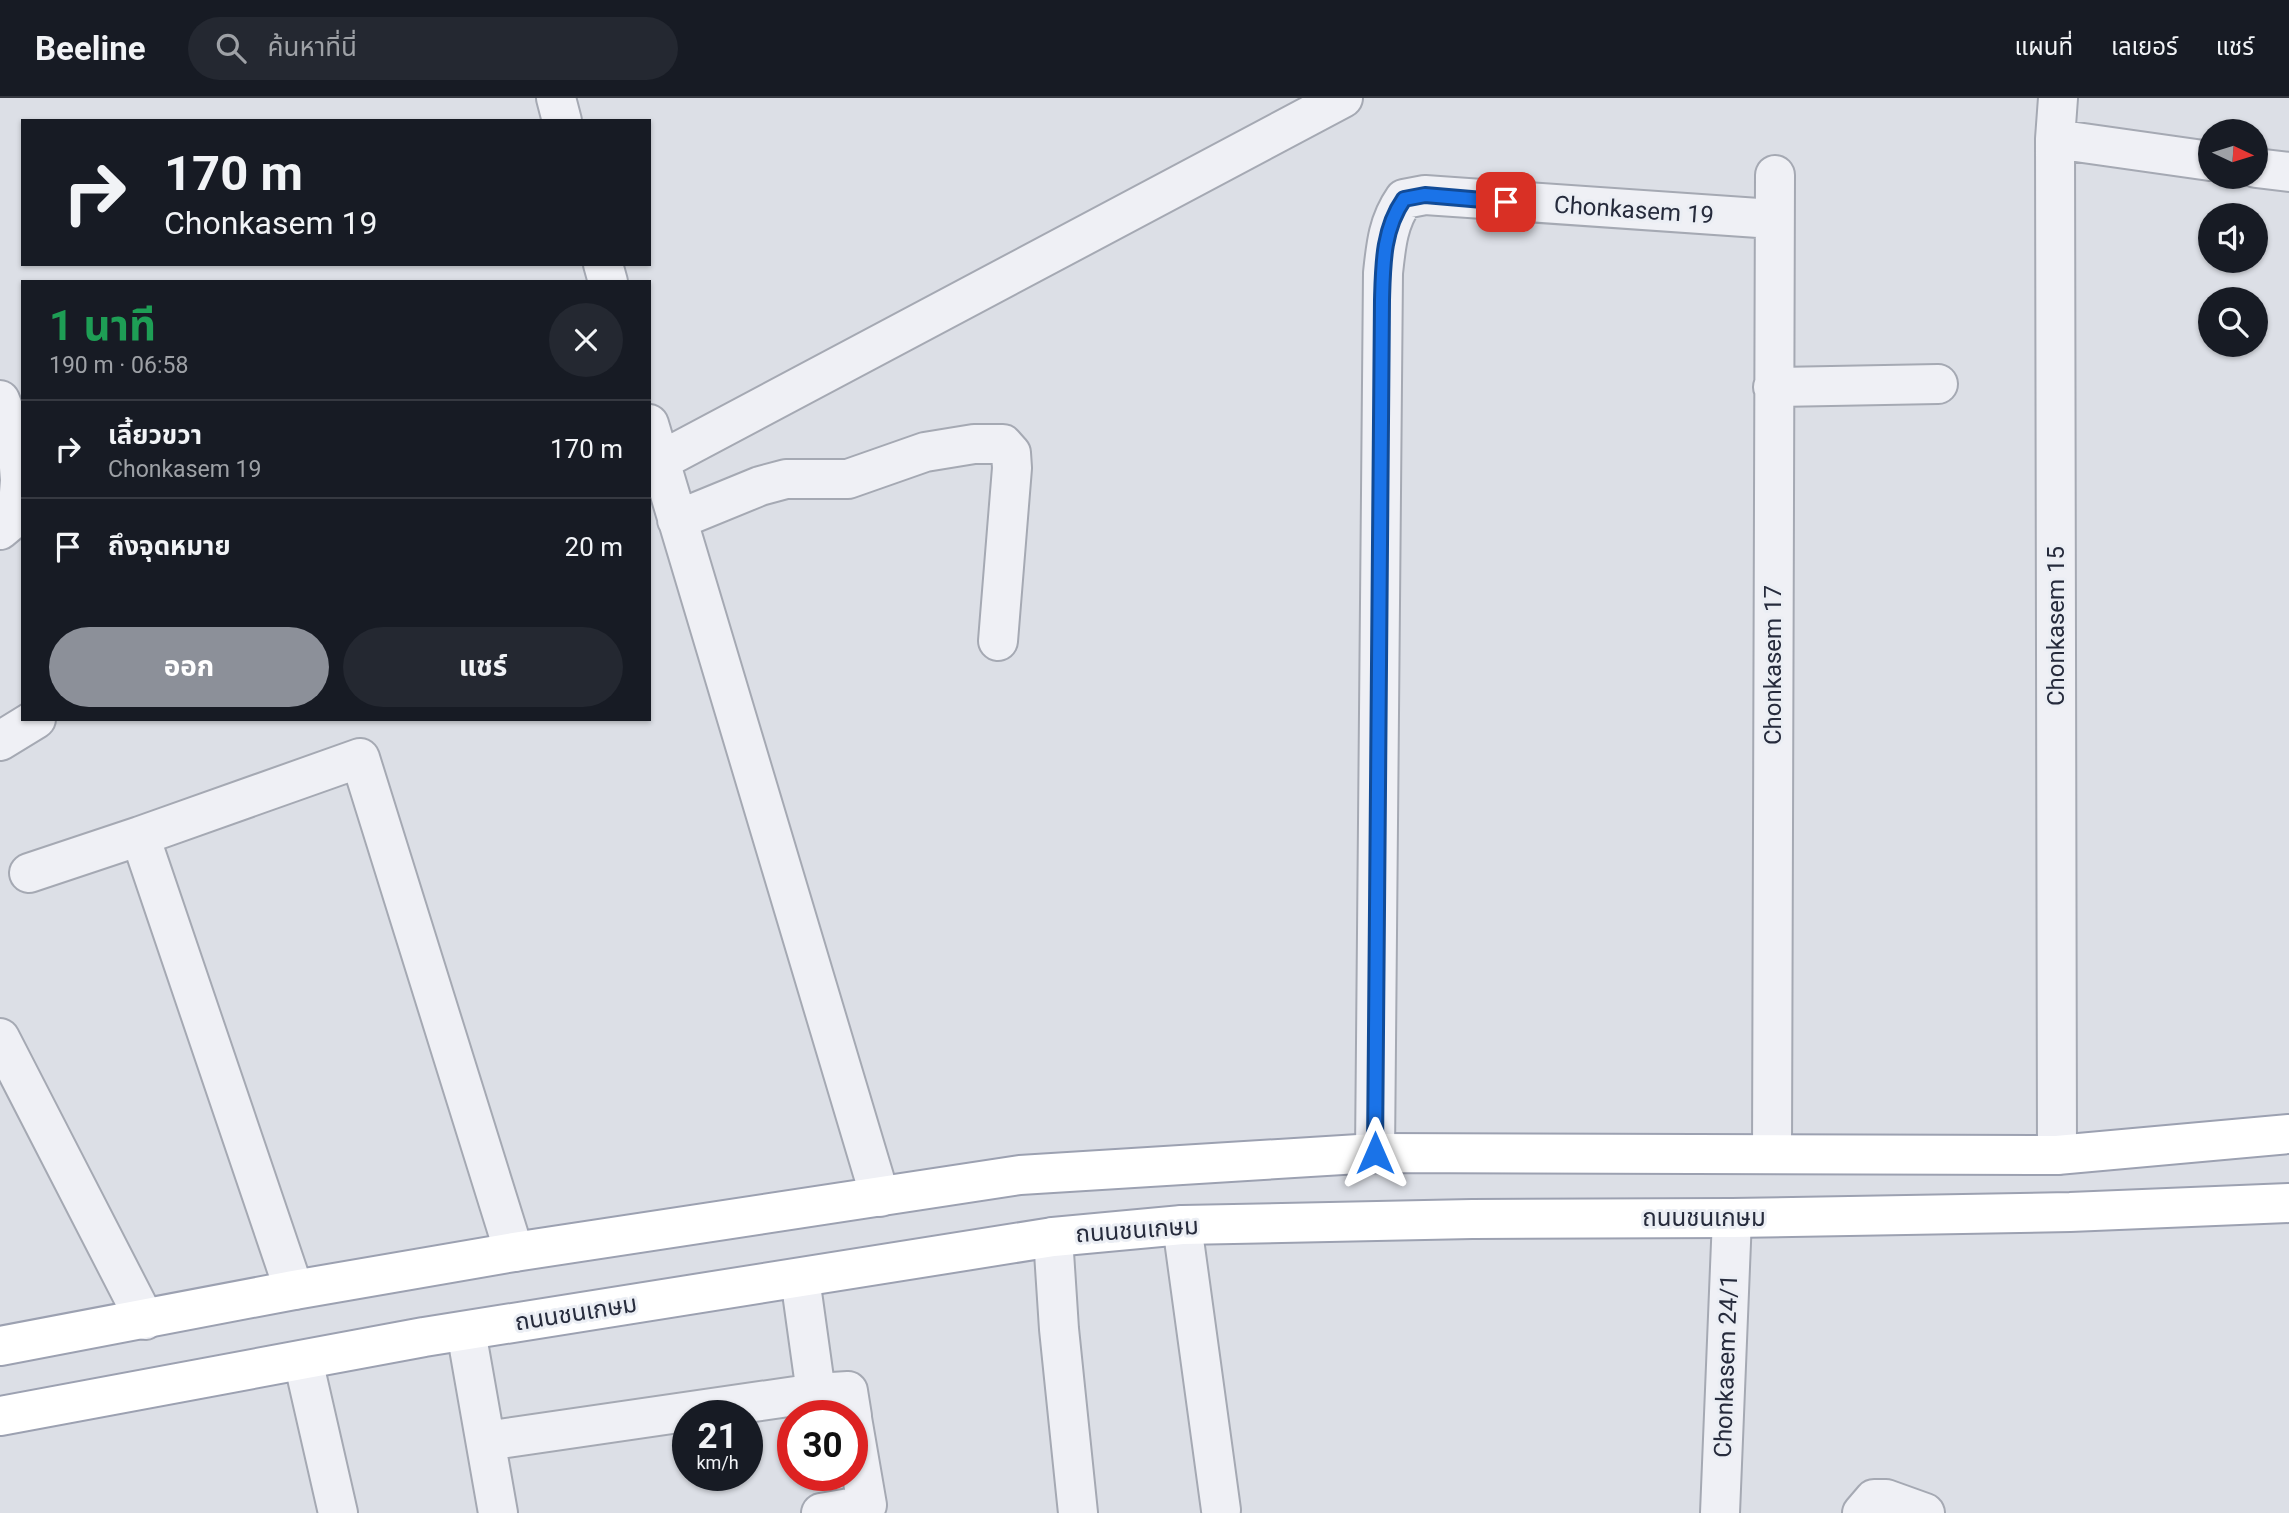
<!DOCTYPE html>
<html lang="th">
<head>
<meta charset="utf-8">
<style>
	body { margin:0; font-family:Roboto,"Noto Sans Thai",sans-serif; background:#242831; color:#f1f3f6; height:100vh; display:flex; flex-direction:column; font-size:26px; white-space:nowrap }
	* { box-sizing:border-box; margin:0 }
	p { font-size:23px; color:#9ea1a6 }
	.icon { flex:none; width:38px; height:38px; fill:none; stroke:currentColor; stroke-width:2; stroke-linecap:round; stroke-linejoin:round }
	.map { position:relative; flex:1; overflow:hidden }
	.panel { position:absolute; left:21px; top:182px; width:630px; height:441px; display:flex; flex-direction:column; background:#171b24; border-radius:0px; box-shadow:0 2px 5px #0004 }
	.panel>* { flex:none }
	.hud { position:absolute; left:21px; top:21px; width:630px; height:147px; border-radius:0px; box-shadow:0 2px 5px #0004; background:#171b24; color:#f1f3f6; overflow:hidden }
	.needle { width:46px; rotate:94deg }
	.buttons { position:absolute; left:2198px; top:21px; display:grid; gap:14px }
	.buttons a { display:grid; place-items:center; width:70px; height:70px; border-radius:50%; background:#171b24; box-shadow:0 2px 5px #0004; font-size:35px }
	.speed { position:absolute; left:672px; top:1302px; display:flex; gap:14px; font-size:35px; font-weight:700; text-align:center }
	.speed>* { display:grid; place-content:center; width:91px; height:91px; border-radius:50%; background:#171b24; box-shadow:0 2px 5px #0004; line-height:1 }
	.speed small { font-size:18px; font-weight:400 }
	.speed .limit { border:10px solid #d22; background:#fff; color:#111 }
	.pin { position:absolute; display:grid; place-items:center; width:60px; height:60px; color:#fff; margin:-30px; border-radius:14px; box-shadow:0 4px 10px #0006 }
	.me { position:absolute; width:77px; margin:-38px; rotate:0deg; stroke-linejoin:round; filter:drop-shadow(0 0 5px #0008) }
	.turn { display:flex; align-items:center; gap:24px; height:147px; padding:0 28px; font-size:32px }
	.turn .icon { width:91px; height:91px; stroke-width:2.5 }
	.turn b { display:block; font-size:49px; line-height:60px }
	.round { display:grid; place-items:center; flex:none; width:74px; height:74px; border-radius:37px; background:#242831 }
	.overview { display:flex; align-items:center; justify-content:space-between; height:119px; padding:0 28px }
	h1 { font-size:42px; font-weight:700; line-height:52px; color:#1e9e55 }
	.action { display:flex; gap:14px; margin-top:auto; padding:14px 28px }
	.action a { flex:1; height:80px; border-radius:42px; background:#8c9099; color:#fff; font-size:28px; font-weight:700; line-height:80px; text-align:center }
	.action a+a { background:#242831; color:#f1f3f6 }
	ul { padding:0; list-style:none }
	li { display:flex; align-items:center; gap:21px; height:98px; padding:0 28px; border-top:2px solid #363941 }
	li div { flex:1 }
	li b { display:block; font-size:26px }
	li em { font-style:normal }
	header { display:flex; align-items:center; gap:42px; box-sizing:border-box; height:98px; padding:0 35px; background:#171b24; border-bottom:2px solid #363941 }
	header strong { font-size:33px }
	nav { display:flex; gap:38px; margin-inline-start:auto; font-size:24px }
	.search { width:490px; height:63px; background:#242831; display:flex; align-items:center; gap:18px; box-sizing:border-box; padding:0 24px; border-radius:38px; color:#9ea1a6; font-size:26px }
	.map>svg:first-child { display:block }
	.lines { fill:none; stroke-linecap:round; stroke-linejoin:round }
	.minor-casing { stroke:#a5a9b3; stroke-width:42 }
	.major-casing { stroke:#9ca1b1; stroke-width:42 }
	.minor { stroke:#eff0f5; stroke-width:38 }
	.major { stroke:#fff; stroke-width:38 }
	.route-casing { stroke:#114b97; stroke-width:18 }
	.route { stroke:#1a73e8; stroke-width:12 }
	.labels { text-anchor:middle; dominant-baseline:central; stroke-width:6; stroke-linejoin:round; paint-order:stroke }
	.street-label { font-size:24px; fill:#262b3c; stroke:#ebeef4 }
</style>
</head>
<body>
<header>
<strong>Beeline</strong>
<div class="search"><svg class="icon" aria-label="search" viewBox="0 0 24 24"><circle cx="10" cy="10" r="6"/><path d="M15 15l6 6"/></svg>ค้นหาที่นี่</div>
<nav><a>แผนที่</a><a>เลเยอร์</a><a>แชร์</a></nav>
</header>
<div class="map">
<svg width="2289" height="1415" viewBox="0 0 2289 1415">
	<rect width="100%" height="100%" fill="#dcdfe6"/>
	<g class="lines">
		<defs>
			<path id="minor" d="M 556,0 L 562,23
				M 2055,41 L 2210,63
				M 2256,70 L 2289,74
				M 603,166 L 608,184
				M 1773,289 L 1938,286
				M 0,302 L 17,344 L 20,382 L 18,408 L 12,422 L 0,432
				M 649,326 L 880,1099
				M 660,363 L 1343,0
				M 677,422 L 760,388 L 786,381 L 848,381 L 925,354 L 974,346 L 1003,346 L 1011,355 L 1012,370 L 998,543
				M 0,643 L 36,621
				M 29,775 L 140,738
				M 0,940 L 145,1222
				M 1375,1055 L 1383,175 C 1386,147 1388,124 1404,101 L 1425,97 L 1773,121
				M 1772,1056 L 1775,77
				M 2057,1057 L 2055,41 L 2058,0
				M 1182,1127 L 1221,1412
				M 1053,1139 L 1059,1231 L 1078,1415
				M 800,1180 L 816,1295
				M 294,1192 L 140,738 L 360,660 L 514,1154
				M 466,1233 L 498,1415
				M 303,1262 L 338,1415
				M 486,1343 L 816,1295 L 848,1293 L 852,1318
				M 821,1415 L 867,1407 L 852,1320
				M 1720,1415 L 1732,1120
				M 1862,1415 L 1874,1401 L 1886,1401 L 1925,1415"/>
			<path id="major" d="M 0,1248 L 294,1192 L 514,1154 L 1020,1077 L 1375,1055 L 2057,1057 L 2289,1036
				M 0,1318 L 424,1239 L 1053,1139 L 1182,1127 L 1472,1121 L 1732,1120 L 2070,1114 L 2289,1105"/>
		</defs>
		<!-- minor casing -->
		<use href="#minor" class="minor-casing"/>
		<!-- major casing -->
		<use href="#major" class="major-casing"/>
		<!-- minor -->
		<use href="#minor" class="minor"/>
		<!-- major -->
		<use href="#major" class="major"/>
	</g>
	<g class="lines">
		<defs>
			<path id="route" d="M 1375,1055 L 1382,202 C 1383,166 1383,131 1404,101 L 1425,97 L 1506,104"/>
		</defs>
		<!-- route casing -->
		<use href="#route" class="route-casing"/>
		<!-- route -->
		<use href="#route" class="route"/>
	</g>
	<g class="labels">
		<!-- street labels -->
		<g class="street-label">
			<text transform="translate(1634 112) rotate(4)">Chonkasem 19</text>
			<text transform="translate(2056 528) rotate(-90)">Chonkasem 15</text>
			<text transform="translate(1773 567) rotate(-90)">Chonkasem 17</text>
			<text x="1704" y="1120">ถนนชนเกษม</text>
			<text transform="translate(1137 1132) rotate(-4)">ถนนชนเกษม</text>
			<text transform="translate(576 1215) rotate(-9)">ถนนชนเกษม</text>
			<text transform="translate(1726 1268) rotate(-88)">Chonkasem 24/1</text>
		</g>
	</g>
</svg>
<div class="buttons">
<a><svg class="needle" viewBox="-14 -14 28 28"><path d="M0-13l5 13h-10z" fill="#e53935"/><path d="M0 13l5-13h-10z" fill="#9ea1a6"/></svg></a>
<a><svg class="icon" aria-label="sound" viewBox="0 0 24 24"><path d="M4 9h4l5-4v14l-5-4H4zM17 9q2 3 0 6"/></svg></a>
<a><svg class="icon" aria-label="search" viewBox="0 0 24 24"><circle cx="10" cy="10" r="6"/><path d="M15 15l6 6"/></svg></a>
</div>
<div class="speed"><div>21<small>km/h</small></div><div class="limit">30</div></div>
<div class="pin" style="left:1506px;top:104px;background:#d93025"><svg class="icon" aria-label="arrive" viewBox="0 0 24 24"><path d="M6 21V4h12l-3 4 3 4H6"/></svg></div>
<svg class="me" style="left:1375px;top:1055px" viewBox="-20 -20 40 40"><path d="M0-17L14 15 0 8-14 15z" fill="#1a73e8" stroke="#fff" stroke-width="4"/></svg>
<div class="hud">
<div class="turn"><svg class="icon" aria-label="right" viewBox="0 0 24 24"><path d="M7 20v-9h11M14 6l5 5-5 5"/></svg><div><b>170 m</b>Chonkasem 19</div></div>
</div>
<section class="panel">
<div class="overview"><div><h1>1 นาที</h1><p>190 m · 06:58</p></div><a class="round"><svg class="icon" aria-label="close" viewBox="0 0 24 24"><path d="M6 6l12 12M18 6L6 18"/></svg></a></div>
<ul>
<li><svg class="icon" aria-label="right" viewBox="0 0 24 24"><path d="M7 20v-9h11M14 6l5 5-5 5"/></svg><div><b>เลี้ยวขวา</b><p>Chonkasem 19</p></div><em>170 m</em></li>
<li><svg class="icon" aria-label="arrive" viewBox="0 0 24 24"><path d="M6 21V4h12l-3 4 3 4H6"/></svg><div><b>ถึงจุดหมาย</b></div><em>20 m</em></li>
</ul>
<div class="action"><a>ออก</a><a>แชร์</a></div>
</section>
</div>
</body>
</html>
